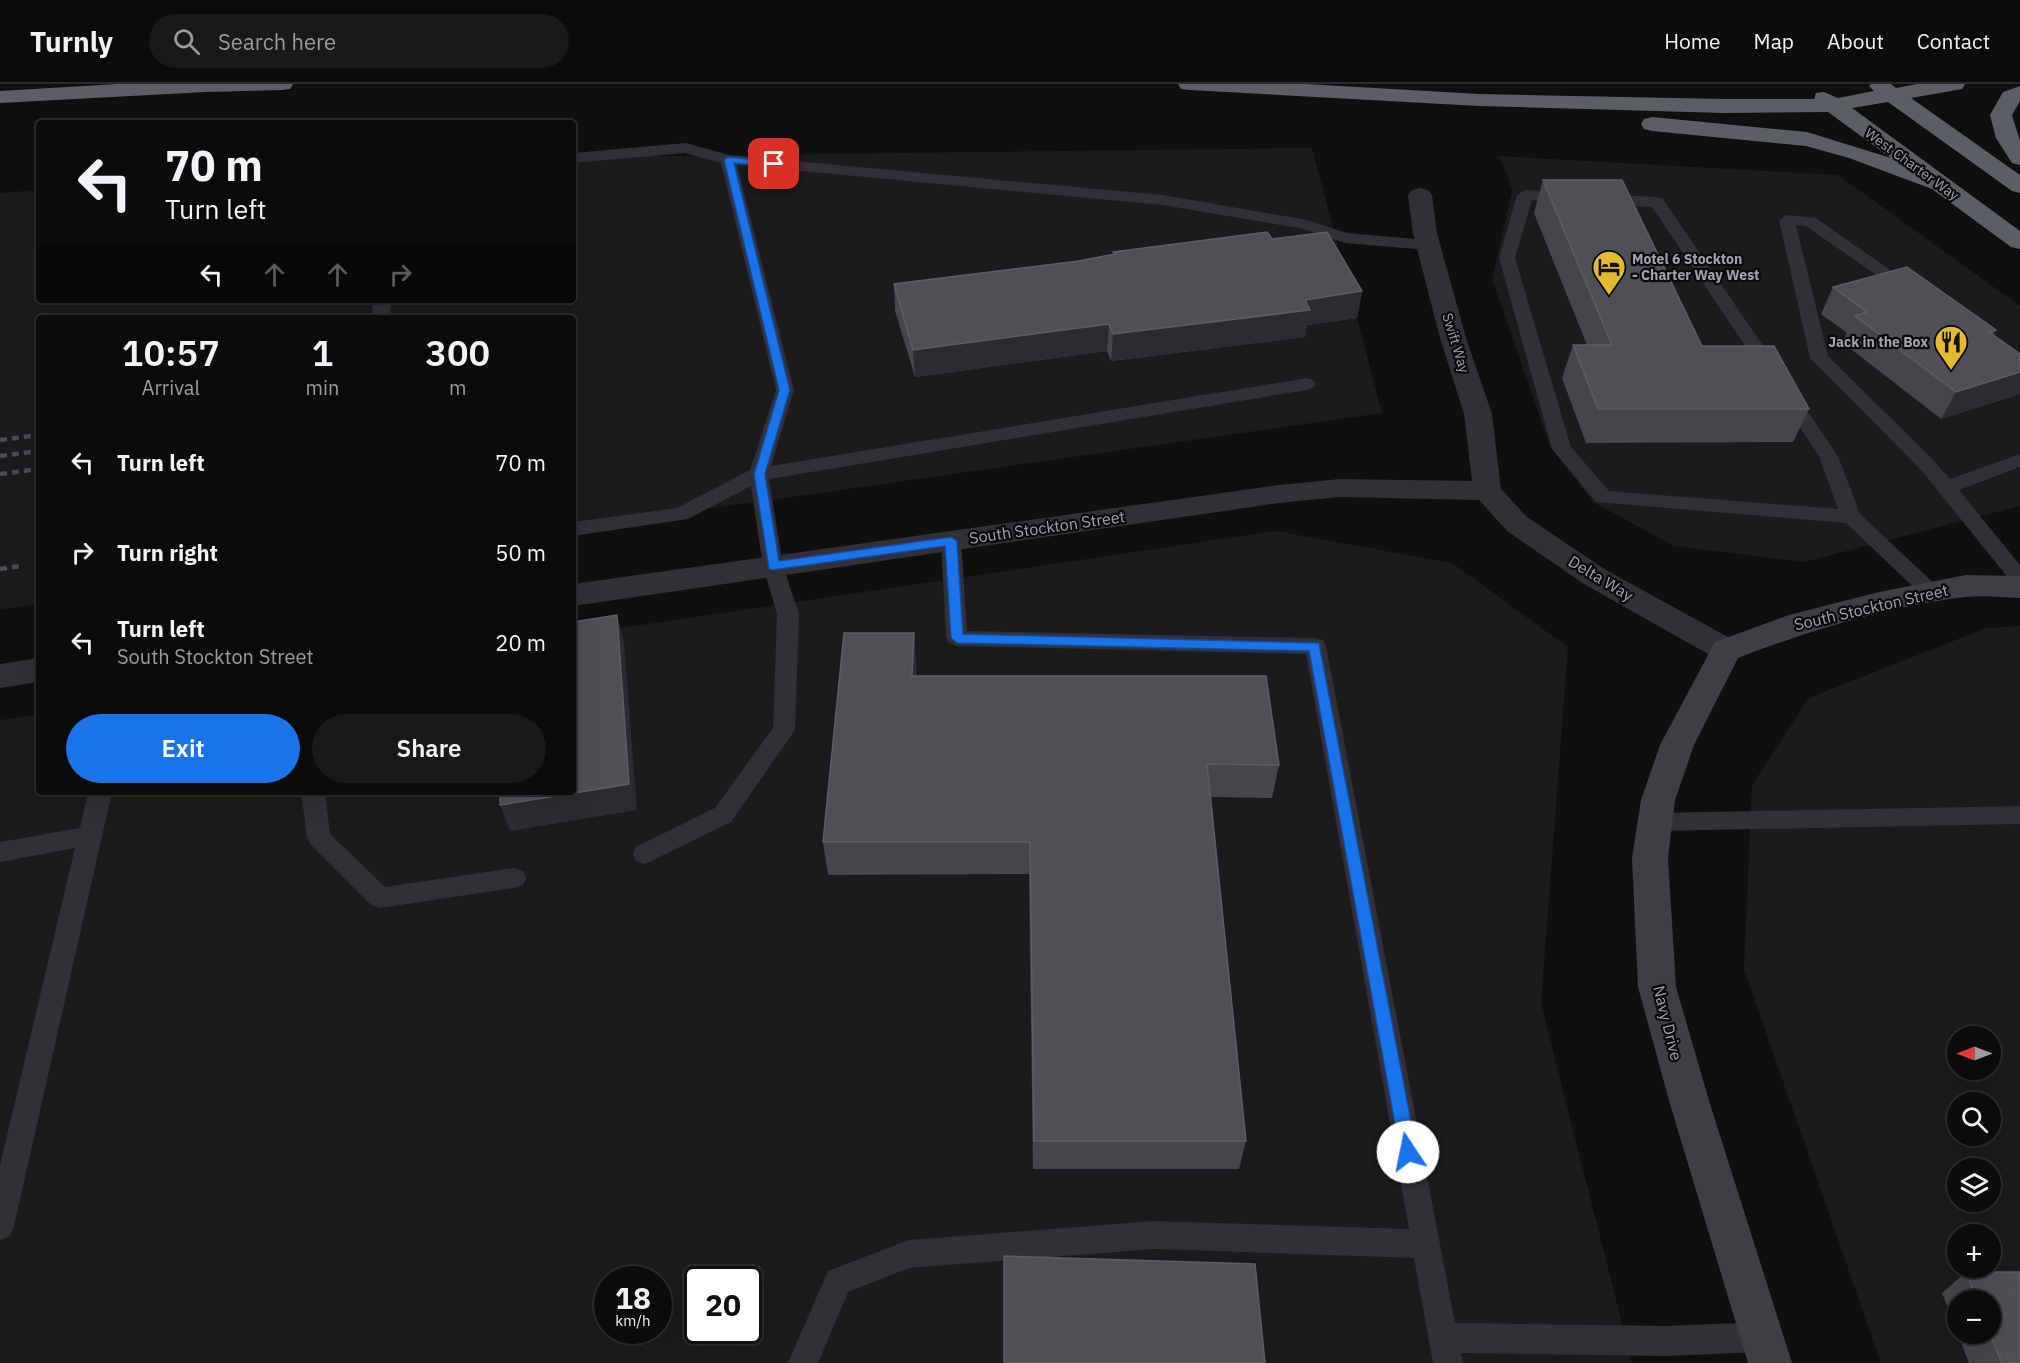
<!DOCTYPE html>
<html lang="en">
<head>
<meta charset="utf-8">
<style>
	body { margin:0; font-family:"IBM Plex Sans",sans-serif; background:#19191a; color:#f1f3f6; height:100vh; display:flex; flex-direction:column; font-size:22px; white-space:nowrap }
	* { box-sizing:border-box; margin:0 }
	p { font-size:20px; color:#9a9b9d }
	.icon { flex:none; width:33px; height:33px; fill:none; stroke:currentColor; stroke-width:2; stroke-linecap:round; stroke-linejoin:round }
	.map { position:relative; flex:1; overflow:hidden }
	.details { position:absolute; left:36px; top:231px; width:540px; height:480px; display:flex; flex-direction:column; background:#0b0b0c; border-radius:6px; box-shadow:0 6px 24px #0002,0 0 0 2px #2b2b2d }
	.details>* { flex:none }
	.banner { position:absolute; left:36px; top:36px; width:540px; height:183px; border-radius:6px; box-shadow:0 6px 24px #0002,0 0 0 2px #2b2b2d; background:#0b0b0c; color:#f1f3f6; overflow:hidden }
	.needle { width:39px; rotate:270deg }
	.fabs { position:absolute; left:1947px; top:942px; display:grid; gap:12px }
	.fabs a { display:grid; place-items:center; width:54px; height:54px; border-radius:50%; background:#0b0b0c; box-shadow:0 6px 24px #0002,0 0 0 2px #2b2b2d; font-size:30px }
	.speed { position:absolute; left:594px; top:1182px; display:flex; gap:12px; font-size:30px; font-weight:700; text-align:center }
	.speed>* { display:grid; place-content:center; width:78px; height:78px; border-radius:50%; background:#0b0b0c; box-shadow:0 6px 24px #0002,0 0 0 2px #2b2b2d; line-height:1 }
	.speed small { font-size:15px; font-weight:400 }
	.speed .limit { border:3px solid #111; border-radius:9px; background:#fff; color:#111 }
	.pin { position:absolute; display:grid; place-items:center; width:51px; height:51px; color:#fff; margin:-26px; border-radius:12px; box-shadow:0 3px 9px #0006 }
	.me { position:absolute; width:66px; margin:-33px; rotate:349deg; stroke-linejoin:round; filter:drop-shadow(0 0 4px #0008) }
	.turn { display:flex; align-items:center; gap:21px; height:126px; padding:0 30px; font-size:27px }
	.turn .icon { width:78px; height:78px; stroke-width:2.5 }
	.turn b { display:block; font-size:42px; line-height:51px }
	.lanes { display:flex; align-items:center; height:57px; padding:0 30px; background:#0003; justify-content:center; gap:30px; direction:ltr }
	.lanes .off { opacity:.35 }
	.eta { display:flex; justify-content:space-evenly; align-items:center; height:102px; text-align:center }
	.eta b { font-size:36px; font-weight:600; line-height:42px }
	.primary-button { display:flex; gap:12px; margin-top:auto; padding:12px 30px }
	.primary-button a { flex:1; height:69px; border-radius:36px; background:#1a73e8; color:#fff; font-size:24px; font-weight:600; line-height:69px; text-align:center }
	.primary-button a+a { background:#19191a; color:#f1f3f6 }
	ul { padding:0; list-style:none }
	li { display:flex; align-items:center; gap:18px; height:90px; padding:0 30px }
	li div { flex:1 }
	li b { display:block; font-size:22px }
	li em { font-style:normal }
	header { display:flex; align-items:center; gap:36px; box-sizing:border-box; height:84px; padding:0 30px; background:#0b0b0c; border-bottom:2px solid #2b2b2d }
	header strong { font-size:28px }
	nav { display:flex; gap:33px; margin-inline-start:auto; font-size:21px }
	.search { width:420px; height:54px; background:#19191a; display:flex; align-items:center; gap:15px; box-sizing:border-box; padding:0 21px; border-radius:33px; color:#9a9b9d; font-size:22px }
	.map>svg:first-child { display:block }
	.built { fill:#1b1b1d; fill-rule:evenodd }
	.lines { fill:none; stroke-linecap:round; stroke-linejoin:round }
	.lane { fill:#303035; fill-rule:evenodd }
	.street { fill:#303035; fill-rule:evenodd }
	.secondary { fill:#3e3f45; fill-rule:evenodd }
	.highway { fill:#5c5e66; fill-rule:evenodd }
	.rail { stroke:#4b4c52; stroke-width:4.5; stroke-dasharray:7 5; stroke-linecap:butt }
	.wall { fill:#45464b }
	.shaded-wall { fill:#2b2c2f }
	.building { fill:#4f5056; stroke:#5c5d64; stroke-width:1.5 }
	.route { fill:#1a73e8; stroke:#114b97; stroke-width:1.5 }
	.labels { text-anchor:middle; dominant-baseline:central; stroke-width:4.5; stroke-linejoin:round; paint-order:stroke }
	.far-street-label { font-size:14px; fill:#a1a4b0; stroke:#0a0a0b }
	.far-poi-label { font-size:14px; font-weight:bold; fill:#a1a4b0; stroke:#0a0a0b; text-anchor:start }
	.street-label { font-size:16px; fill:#a1a4b0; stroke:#0a0a0b }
</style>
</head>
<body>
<header>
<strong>Turnly</strong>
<div class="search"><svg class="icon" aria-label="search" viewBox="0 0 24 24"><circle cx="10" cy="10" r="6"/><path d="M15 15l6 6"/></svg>Search here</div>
<nav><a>Home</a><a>Map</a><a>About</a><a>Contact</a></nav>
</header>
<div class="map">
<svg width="2020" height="1279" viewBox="0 0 2020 1279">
	<rect width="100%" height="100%" fill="#0f0f10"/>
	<!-- built -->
	<path class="built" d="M 1312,64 L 1382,329 L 573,444 L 573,234 L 39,234 L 39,520 L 0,526 L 0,109 L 39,106 L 39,216 L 573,216 L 573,73 Z
		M 1498,72 L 1838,91 L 2020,222 L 2020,422 L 1804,478 L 1674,462 L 1593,418 L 1550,362 L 1492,195 L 1512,107 L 1507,89 Z
		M 1276,447 L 1452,479 L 1568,563 L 1541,919 L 1632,1279 L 0,1279 L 0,636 L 39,630 L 39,708 L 573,708 L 573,551 ZM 608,1196 L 658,1196 L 658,1246 L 608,1246 ZM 698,1196 L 748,1196 L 748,1246 L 698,1246 Z
		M 2020,542 L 2020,1279 L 1881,1279 L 1744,885 L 1752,701 L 1809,614 L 1986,544 ZM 1958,952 L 1990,952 L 1990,986 L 1958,986 ZM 1958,1018 L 1990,1018 L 1990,1052 L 1958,1052 ZM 1958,1084 L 1990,1084 L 1990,1118 L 1958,1118 ZM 1958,1150 L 1990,1150 L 1990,1184 L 1958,1184 ZM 1958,1216 L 1990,1216 L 1990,1250 L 1958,1250 Z"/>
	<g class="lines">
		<!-- lane -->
		<path class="lane" d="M 686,59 L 729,71 L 1163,111 L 1307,136 L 1347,149 L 1428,156 L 1436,161 L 1428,166 L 1345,159 L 1304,145 L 1163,121 L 737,81 L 794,306 L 771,382 L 1307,294 L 1313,296 L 1316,300 L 1313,304 L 1307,306 L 769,395 L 783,482 L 799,530 L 795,646 L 731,738 L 645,780 L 636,777 L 633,770 L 636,763 L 715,724 L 773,644 L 777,530 L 763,482 L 751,402 L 688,435 L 573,452 L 573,438 L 677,424 L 750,386 L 776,306 L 721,79 L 685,69 L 573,79 L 573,69 Z
			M 1525,106 L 1568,108 L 1576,113 L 1568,118 L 1532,116 L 1515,174 L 1571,363 L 1609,407 L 1838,425 L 1819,372 L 1652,123 L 1601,120 L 1593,115 L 1601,110 L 1657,113 L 1663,115 L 1838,372 L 1860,430 L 1939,504 L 1942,509 L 1939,514 L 1932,516 L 1925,514 L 1846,439 L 1596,418 L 1552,365 L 1499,174 L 1517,111 Z
			M 1787,131 L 1816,134 L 1917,205 L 1914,209 L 1902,209 L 1806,142 L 1796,141 L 1828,272 L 1936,379 L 1950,395 L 2020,370 L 2020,383 L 1959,406 L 2020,481 L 2020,502 L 2013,500 L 1922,387 L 1810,274 L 1779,136 Z
			M 373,216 L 391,216 L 390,234 L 372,234 Z
			M 951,450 L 958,452 L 961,457 L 967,547 L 1315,554 L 1323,556 L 1326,562 L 1455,1239 L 1665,1242 L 1762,1238 L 1773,1242 L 1777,1253 L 1773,1264 L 1762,1268 L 1665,1272 L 1461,1269 L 1463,1279 L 1433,1279 L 1414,1174 L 1154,1165 L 909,1184 L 848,1208 L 818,1279 L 788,1279 L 828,1187 L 909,1156 L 1154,1137 L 1409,1145 L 1306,570 L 957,562 L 949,559 L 946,554 L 941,457 L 944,452 Z
			M 88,708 L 112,708 L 14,1142 L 10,1152 L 0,1156 L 0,1081 L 75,764 L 0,778 L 0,758 L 80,744 Z
			M 301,708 L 325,708 L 330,750 L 385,803 L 514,784 L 523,787 L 526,794 L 523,801 L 514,804 L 380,824 L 371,821 L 311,761 L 307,754 Z
			M 2020,722 L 2020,740 L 1655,747 L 1647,745 L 1643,738 L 1647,731 L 1655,729 Z"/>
		<!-- street -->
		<path class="street" d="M 1420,104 L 1428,106 L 1432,111 L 1437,149 L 1466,254 L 1492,330 L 1501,405 L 1527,433 L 1606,486 L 1737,558 L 1742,566 L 1737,574 L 1726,577 L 1715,574 L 1584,500 L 1507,447 L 1479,416 L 1340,413 L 1279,419 L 573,522 L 573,500 L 1279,401 L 1340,395 L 1472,397 L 1464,330 L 1440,254 L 1413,149 L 1408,111 L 1412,106 Z
			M 39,574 L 39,598 L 0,604 L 0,580 Z"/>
		<!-- secondary -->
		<path class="secondary" d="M 1966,491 L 2020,492 L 2020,514 C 2002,513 1982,511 1965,513 C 1890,522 1808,547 1738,574 L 1694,661 L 1675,716 L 1668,774 L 1676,903 L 1710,1020 L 1792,1279 L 1748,1279 L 1670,1020 L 1638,903 L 1632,774 L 1641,716 L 1660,661 L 1715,558 L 1789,531 L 1879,508 Z"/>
		<!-- highway -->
		<path class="highway" d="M 117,0 L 293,0 L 290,5 L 282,6 L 206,8 L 0,19 L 0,7 Z
			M 1178,0 L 1306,0 L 1479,10 L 1724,15 L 1814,15 L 1816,9 L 1824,8 L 1838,14 L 1874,7 L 1869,2 L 1871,0 L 1891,0 L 1896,4 L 1917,0 L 1965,0 L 1962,5 L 1911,14 L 2020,91 L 2020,109 L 2012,107 L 1888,18 L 1852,24 L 2020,147 L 2020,165 L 2011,163 L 1932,105 L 1849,74 L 1806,62 L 1652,47 L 1644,45 L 1641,40 L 1644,35 L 1652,33 L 1807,48 L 1891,74 L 1828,28 L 1724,29 L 1479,22 L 1189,6 L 1181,5 Z
			M 2020,2 L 2020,17 L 2012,31 L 2020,57 L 2020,81 L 2012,79 L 1996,54 L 1990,31 L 2003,8 Z"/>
		<!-- rail -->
		<path class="rail" d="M 0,356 L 39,351
			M 0,372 L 39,367
			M 0,390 L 39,385
			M 0,485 L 21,482"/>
	</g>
	<!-- wall -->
	<path class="wall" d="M 1543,96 L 1702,262 L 1809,325 L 1793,358 L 1586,359 L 1562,294 L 1573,261 L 1587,261 L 1534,129 Z
		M 1272,155 L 1362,207 L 1357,234 L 1307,241 L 1305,253 L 1111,277 L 1107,267 L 915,293 L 895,227 L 894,200 L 1079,177 L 1113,171 L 1113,168 Z
		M 1833,203 L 1996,246 L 1993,251 L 2020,270 L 2020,310 L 1941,335 L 1842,258 L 1847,249 L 1821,230 Z
		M 914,549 L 916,582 L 916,592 L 1279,681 L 1272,714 L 1211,713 L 1246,1057 L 1239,1085 L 1033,1085 L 1029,790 L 828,791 L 823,758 Z
		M 1966,1188 L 2020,1188 L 2020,1279 L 1969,1279 L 1958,1250 L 1990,1250 L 1990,1216 L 1958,1216 L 1958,1249 L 1942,1209 Z"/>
	<!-- shaded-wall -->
	<path class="shaded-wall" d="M 1362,207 L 1357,234 L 1307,241 L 1305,253 L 1111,277 L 1113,250 L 1305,216 Z
		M 1109,240 L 1107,267 L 915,293 L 913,266 Z
		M 2020,288 L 2020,310 L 1941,335 L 1956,308 Z
		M 617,531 L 624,558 L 637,726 L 510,747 L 500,721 Z
		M 914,549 L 916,582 L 914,625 L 912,592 Z"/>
	<!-- building -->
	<path class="building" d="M 1543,96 L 1622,96 L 1702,262 L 1774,262 L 1809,325 L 1598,325 L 1573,261 L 1612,261 Z
		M 1267,148 L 1272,155 L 1327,148 L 1362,207 L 1305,216 L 1310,226 L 1113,250 L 1109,240 L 913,266 L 894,200 L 1079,177 L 1115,170 L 1113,168 Z
		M 1907,183 L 1996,246 L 1989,248 L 2020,270 L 2020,288 L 1956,308 L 1855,232 L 1867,228 L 1833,203 Z
		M 617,531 L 629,700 L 500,721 L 500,708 L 573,708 L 573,538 Z
		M 844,549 L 914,549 L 912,592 L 1266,592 L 1279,681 L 1207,680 L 1246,1057 L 1034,1057 L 1030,758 L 823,758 Z
		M 1004,1172 L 1255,1180 L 1265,1279 L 1004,1279 Z
		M 1966,1188 L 2020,1188 L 2020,1279 L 2002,1279 L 1990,1250 L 1990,1216 L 1977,1216 Z"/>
	<!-- route -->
	<path class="route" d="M 728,73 L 774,77 L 779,80 L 774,83 L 734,79 L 790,306 L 765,390 L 779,477 L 951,453 L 957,457 L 963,550 L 1319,559 L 1417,1068 L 1414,1074 L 1408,1076 L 1402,1074 L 1400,1068 L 1309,567 L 957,559 L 951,554 L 945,462 L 773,486 L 769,485 L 754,390 L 779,306 L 724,76 Z"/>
	<!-- icons -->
	<defs>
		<symbol id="hotel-pin" viewBox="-11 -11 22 30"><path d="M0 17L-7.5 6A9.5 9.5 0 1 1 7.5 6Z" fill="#e6ba30" stroke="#0a0a0b"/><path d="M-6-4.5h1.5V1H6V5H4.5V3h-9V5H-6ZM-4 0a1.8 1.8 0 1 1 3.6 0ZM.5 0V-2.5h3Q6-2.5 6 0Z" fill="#111"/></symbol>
		<symbol id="restaurant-pin" viewBox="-11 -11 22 30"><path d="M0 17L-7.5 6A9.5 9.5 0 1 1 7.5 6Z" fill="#e6ba30" stroke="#0a0a0b"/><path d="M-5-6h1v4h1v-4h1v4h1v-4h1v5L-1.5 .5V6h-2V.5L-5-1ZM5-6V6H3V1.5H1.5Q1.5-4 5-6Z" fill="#111"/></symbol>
	</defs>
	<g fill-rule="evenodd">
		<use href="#hotel-pin" x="1590" y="164" width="38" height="52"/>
		<use href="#restaurant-pin" x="1932" y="239" width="38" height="52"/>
	</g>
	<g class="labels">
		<!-- far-street labels -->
		<g class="far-street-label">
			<text transform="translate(1912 80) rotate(36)">West Charter Way</text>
			<text transform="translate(1456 259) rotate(73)">Swift Way</text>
		</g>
		<!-- far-poi labels -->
		<g class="far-poi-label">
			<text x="1632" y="175">Motel 6 Stockton<tspan x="1632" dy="16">- Charter Way West</tspan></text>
			<text x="1928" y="258" text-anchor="end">Jack in the Box</text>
		</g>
		<!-- street labels -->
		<g class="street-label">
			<text transform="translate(1047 443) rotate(-8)">South Stockton Street</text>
			<text transform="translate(1601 494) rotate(31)">Delta Way</text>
			<text transform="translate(1871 523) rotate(-13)">South Stockton Street</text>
			<text transform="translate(1668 939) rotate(76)">Navy Drive</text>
		</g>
	</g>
</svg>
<div class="fabs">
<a><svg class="needle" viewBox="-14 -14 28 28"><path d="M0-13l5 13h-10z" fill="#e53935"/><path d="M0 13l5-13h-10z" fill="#9a9b9d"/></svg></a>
<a><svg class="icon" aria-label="search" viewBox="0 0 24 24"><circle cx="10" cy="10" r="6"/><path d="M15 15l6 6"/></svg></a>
<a><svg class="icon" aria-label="layers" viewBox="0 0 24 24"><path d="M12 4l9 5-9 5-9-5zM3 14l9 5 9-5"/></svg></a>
<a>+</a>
<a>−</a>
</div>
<div class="speed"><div>18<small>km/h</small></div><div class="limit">20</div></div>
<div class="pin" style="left:774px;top:80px;background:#d93025"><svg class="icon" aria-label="arrive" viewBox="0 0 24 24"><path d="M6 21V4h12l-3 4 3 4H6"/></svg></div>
<svg class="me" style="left:1408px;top:1068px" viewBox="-20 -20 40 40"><circle r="19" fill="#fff"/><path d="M0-13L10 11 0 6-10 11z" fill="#1a73e8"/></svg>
<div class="banner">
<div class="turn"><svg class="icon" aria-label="left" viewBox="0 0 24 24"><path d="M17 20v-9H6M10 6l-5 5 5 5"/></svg><div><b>70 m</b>Turn left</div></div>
<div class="lanes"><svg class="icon" aria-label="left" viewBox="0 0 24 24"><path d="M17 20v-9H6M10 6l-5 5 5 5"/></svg><svg class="icon off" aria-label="ahead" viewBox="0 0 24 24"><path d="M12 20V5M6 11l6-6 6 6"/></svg><svg class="icon off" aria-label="ahead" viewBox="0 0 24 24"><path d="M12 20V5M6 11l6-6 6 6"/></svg><svg class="icon off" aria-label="right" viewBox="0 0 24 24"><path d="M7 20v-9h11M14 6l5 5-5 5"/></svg></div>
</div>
<section class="details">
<div class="eta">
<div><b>10:57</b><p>Arrival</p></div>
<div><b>1</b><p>min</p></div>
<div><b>300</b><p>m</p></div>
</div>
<ul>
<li><svg class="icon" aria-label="left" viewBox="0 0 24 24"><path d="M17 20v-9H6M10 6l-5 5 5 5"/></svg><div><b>Turn left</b></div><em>70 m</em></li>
<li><svg class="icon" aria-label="right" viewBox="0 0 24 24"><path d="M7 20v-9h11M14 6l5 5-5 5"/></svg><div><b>Turn right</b></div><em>50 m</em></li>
<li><svg class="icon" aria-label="left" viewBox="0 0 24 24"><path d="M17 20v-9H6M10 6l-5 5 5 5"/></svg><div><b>Turn left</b><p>South Stockton Street</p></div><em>20 m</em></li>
</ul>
<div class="primary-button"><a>Exit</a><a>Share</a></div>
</section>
</div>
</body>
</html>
